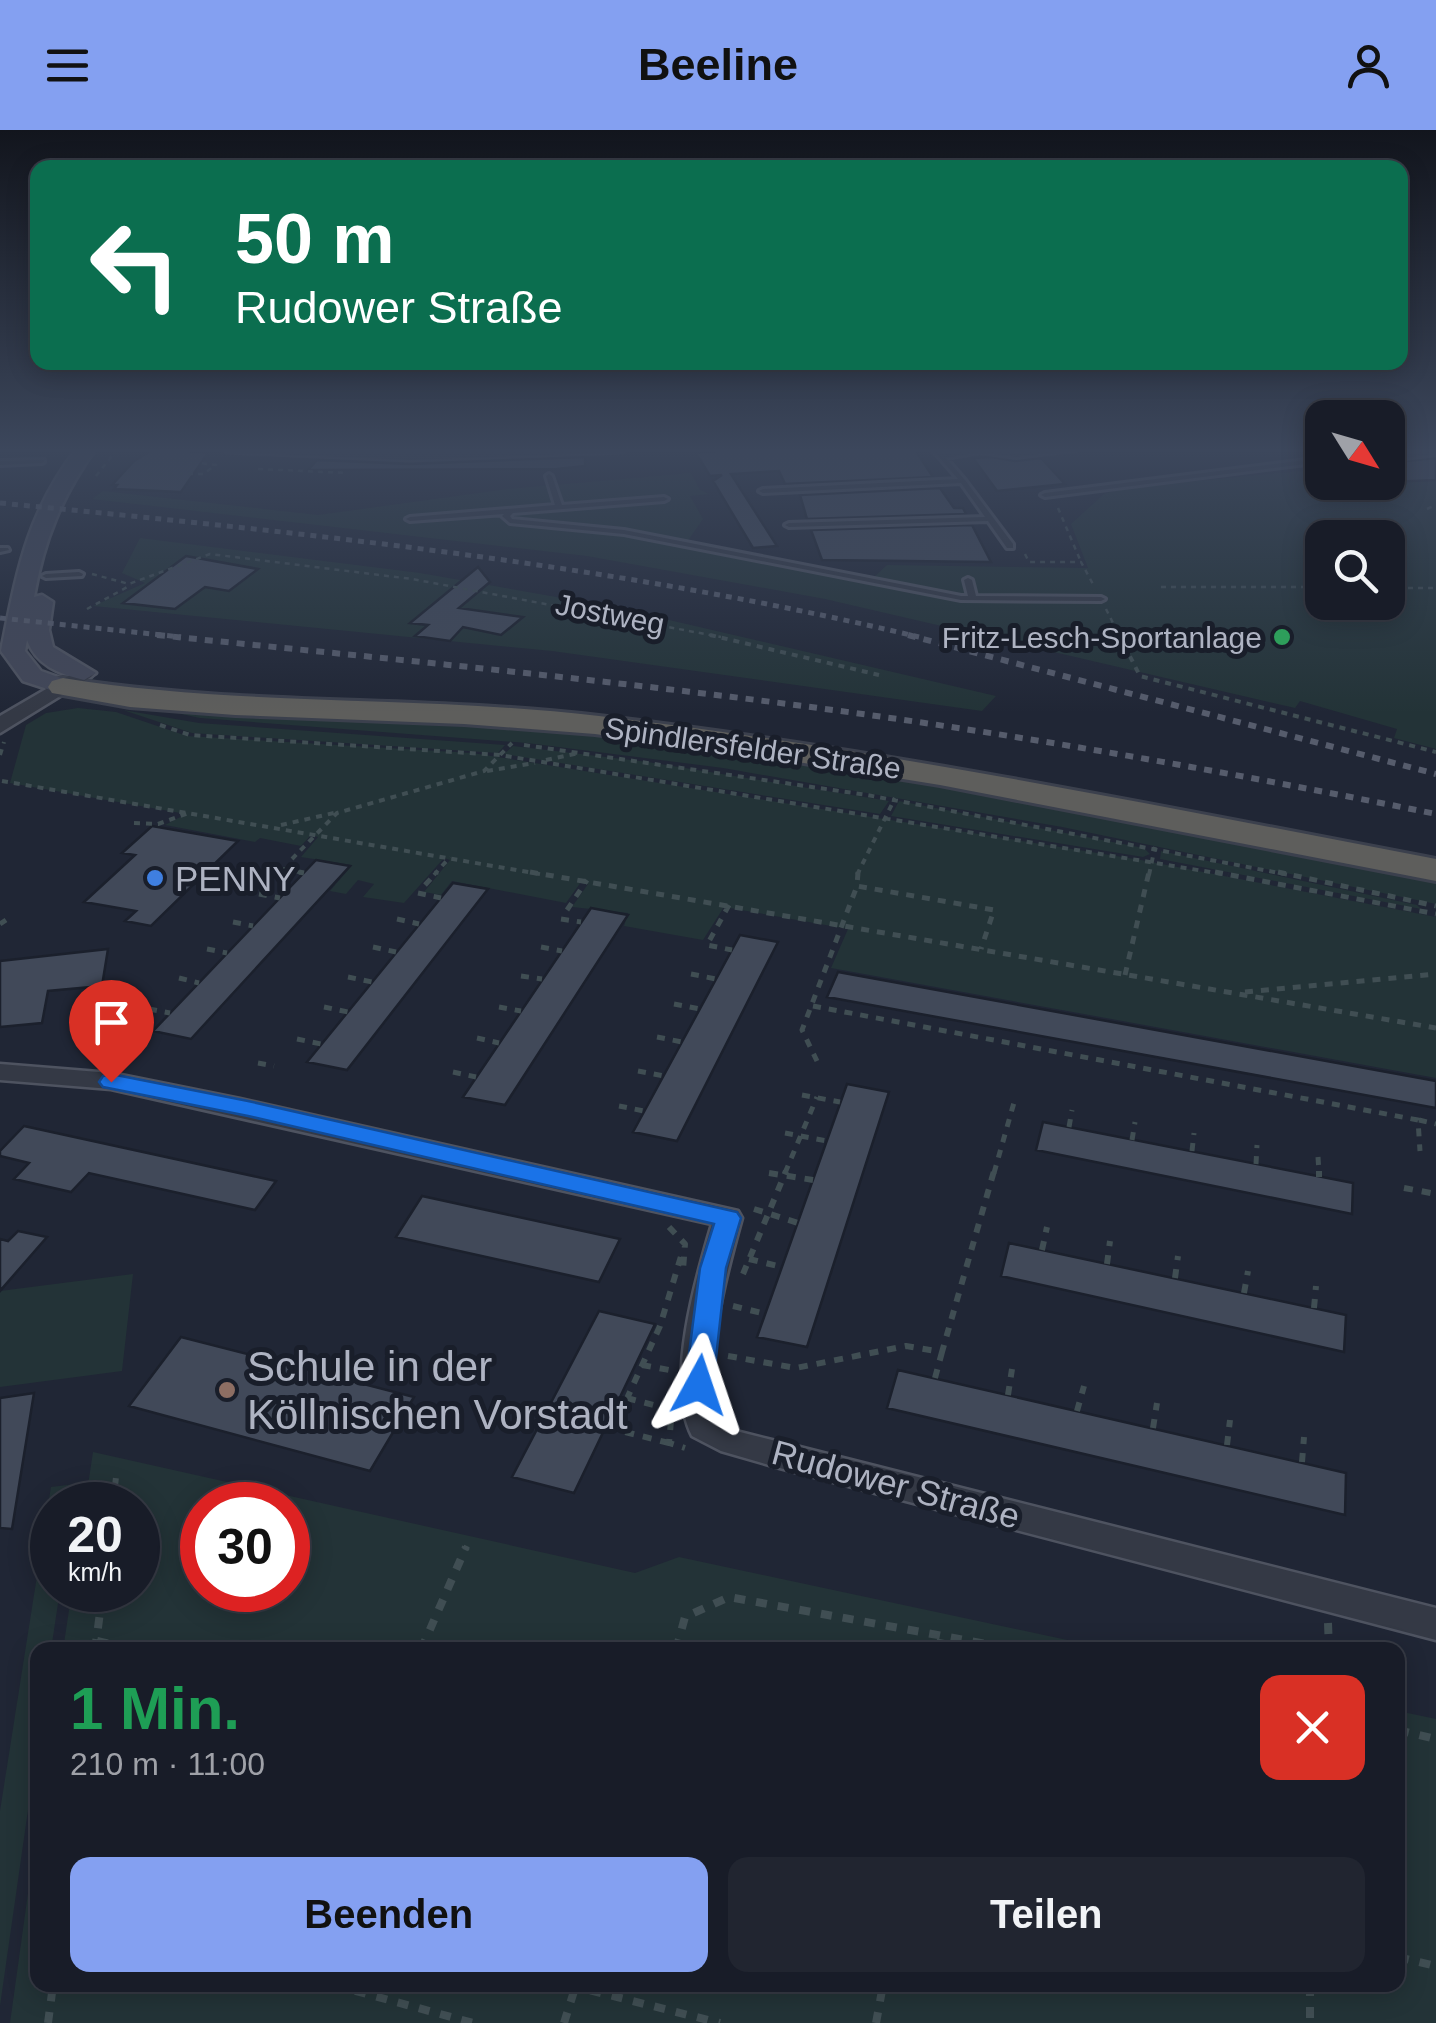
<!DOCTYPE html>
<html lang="de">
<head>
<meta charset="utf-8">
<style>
	body { margin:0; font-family:Arial,sans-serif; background:#212530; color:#f1f3f6; height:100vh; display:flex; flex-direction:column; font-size:38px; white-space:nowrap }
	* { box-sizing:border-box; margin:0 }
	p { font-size:32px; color:#9fa1a8 }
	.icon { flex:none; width:55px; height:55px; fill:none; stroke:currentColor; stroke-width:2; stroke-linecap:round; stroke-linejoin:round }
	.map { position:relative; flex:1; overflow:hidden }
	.details { position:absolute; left:30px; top:1512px; width:1375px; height:350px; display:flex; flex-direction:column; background:#181c28; border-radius:20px; box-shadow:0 5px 25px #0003,0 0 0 2px #363a45 }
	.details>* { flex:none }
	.hud { position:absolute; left:30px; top:30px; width:1378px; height:210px; border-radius:20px; box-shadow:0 5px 25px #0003,0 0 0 2px #363a45; background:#0b6e4f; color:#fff; overflow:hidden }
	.needle { width:65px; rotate:127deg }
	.tools { position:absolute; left:1305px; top:270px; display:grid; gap:20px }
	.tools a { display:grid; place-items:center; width:100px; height:100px; border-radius:20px; background:#181c28; box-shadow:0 5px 25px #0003,0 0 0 2px #363a45; font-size:50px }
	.speed { position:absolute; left:30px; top:1352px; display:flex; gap:20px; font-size:50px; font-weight:700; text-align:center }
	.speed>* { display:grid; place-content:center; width:130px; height:130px; border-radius:50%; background:#181c28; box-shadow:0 5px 25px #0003,0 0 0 2px #363a45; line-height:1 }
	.speed small { font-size:25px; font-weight:400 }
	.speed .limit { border:15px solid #d22; background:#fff; color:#111 }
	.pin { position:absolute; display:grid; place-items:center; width:85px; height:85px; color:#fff; margin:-102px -42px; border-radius:50% 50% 50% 0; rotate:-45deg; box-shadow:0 0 10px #0007 }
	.pin .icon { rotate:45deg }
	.me { position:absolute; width:110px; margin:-55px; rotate:5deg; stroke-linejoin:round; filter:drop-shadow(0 0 8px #0008) }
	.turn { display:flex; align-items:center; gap:35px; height:210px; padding:0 40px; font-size:45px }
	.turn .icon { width:130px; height:130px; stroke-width:2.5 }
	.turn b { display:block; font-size:70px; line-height:85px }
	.round { display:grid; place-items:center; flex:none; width:105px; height:105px; border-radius:20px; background:#212530 }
	.head { display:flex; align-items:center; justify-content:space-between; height:170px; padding:0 40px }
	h1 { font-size:60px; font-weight:700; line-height:75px; color:#1e9e55 }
	.button { display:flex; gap:20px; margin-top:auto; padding:20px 40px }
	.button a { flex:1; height:115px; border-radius:20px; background:#84a0f1; color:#111; font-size:40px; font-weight:700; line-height:115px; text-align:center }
	.button a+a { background:#212530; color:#f1f3f6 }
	header { display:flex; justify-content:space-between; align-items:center; height:130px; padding:0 40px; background:#84a0f1; color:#111; font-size:45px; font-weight:700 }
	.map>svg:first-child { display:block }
	.green { fill:#233337; fill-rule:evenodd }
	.building { fill:#414959; stroke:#1b202c; stroke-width:2.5 }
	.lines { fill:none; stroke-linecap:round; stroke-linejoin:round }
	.service-casing { stroke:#4e5360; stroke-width:6 }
	.minor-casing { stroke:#4e5360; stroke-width:5 }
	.tertiary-casing { stroke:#4e5360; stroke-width:5 }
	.secondary-casing { stroke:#4e5360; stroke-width:5 }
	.trunk-casing { stroke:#3b404d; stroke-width:6 }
	.path-far4 { stroke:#404e53; stroke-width:2.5; stroke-dasharray:5 5; stroke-linecap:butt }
	.path-far3 { stroke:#404e53; stroke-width:4; stroke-dasharray:6 6; stroke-linecap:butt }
	.path-far2 { stroke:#404e53; stroke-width:5; stroke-dasharray:8 8; stroke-linecap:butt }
	.path-far1 { stroke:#404e53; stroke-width:6; stroke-dasharray:9 9; stroke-linecap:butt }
	.path { stroke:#404e53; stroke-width:8; stroke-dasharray:11 11; stroke-linecap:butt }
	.service { fill:#343945; fill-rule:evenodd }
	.minor { fill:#343945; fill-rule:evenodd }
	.tertiary { fill:#343945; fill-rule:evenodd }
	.secondary { fill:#424758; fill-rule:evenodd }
	.trunk { fill:#5e5e5c; fill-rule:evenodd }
	.rail-far1 { stroke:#565c6c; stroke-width:5; stroke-dasharray:6 6; stroke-linecap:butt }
	.rail { stroke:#565c6c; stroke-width:6; stroke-dasharray:8 8; stroke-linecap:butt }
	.route { fill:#1a73e8; stroke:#114b97; stroke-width:2.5 }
	.leisure-dot { fill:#2e9e5b; stroke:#191e2a; stroke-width:4 }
	.shop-dot { fill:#3f7fe0; stroke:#191e2a; stroke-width:4 }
	.education-dot { fill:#8d6e63; stroke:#191e2a; stroke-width:4 }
	.labels { text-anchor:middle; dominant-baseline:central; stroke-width:10; stroke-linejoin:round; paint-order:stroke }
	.far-street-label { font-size:30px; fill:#aeb3c2; stroke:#191e2a }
	.far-poi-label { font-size:30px; fill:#aeb3c2; stroke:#191e2a; text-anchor:end }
	.poi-label { font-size:35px; fill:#aeb3c2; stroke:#191e2a; text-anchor:start }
	.street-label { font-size:35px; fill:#aeb3c2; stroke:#191e2a }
	.near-poi-label { font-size:42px; fill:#aeb3c2; stroke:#191e2a; text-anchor:start }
</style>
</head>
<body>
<header><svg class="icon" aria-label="menu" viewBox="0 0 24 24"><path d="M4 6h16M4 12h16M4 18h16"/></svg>Beeline<svg class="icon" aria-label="person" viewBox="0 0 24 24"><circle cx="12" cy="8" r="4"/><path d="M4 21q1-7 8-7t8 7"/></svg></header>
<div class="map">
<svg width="1436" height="1893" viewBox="0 0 1436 1893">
	<rect width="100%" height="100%" fill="#202635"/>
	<!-- green -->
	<path class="green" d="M 1436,332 L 1436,619 L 1394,608 L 1397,599 L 1300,571 L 1295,578 L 825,469 L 587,426 L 92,369 L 103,361 L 318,385 L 508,359 L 691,343 L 700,360 L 709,364 L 690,366 L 703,389 L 687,412 L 873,448 L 887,435 L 1088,438 L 1071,394 L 1104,364 L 1122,358 L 1322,339 L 1322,352 L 1388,352 L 1388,335 ZM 1322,408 L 1388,408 L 1388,472 L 1322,472 Z
		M 140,408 L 420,443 L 613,477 L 996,566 L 982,581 L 552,521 L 93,476 L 145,453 L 122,443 Z
		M 134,574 L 569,600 L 900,644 L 1436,747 L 1436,774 L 1062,697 L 723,638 L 527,613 L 200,588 Z
		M 78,578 L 116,582 L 187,606 L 472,623 L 1141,730 L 1436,787 L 1436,948 L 831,838 L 848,799 L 724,777 L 703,810 L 624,796 L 628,783 L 572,777 L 588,754 L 581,752 L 566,773 L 452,751 L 441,765 L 424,762 L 450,730 L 444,728 L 404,773 L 363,767 L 374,754 L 358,750 L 346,764 L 330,761 L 352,735 L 301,727 L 318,707 L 311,705 L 301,716 L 260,708 L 255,712 L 165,695 L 186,684 L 10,653 L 26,595 L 46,583 Z
		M 123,580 L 199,593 L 505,615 L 498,623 L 192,603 Z
		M 513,616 L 648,632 L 889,671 L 880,684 L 504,624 Z
		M 899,671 L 1144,718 L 1150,724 L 1143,727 L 891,686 Z
		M 1161,721 L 1417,775 L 1421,779 L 1160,729 Z
		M 133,1144 L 122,1241 L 0,1257 L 0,1161 Z
		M 93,1322 L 635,1443 L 679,1427 L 1114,1520 L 63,1520 L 72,1460 L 138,1460 L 138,1375 L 85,1375 ZM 202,1375 L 288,1375 L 288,1460 L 202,1460 Z
		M 76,1354 L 72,1375 L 52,1375 L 52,1460 L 60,1460 L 51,1520 L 38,1520 L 37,1617 L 0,1876 L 0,1681 L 51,1357 Z
		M 1398,1581 L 1436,1589 L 1436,1893 L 10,1893 L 37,1698 L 38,1855 L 1398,1855 Z"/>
	<!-- building -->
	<path class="building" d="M 155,318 L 208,323 L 181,362 L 114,359 L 117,355 L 112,355 L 134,331 Z
		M 747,318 L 914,318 L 933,347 L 785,354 L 779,341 L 731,344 L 777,416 L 753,418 L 713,351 L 722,345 L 710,346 L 696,323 Z
		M 585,327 L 585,336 L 557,339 L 308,340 L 317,330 L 410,334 Z
		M 991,327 L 1015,331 L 1041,328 L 1065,354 L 997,361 L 973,328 Z
		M 1436,328 L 1436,350 L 1388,352 L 1388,333 Z
		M 940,358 L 954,378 L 963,378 L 966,384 L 807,389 L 800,365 Z
		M 972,395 L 991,432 L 822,430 L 811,400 Z
		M 186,426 L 258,439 L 229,461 L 205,457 L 175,479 L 123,473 Z
		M 478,437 L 490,452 L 459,478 L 523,487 L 501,505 L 463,497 L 450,511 L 415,506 L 428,495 L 410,493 Z
		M 152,696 L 238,711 L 151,796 L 125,791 L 136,781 L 84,772 L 135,725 L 122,723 Z
		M 316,730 L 350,736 L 191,909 L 153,901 Z
		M 453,753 L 488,759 L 347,940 L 307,932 Z
		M 591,778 L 628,785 L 505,975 L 463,967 Z
		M 740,805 L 778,812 L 677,1011 L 633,1002 Z
		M 108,819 L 102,856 L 48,861 L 42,893 L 0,897 L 0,831 Z
		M 838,842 L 1436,951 L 1436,978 L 827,867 Z
		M 847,954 L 889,962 L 807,1217 L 757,1207 Z
		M 1043,992 L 1353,1053 L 1352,1084 L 1036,1020 Z
		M 24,996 L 276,1051 L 255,1080 L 89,1043 L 71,1062 L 14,1049 L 29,1033 L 0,1026 L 0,1021 Z
		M 422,1066 L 620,1109 L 599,1152 L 396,1107 Z
		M 18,1101 L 47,1107 L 0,1161 L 0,1109 L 8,1111 Z
		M 1009,1113 L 1346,1185 L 1344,1222 L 1001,1146 Z
		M 599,1181 L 655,1194 L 574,1363 L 512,1347 Z
		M 181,1207 L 414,1267 L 370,1341 L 129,1276 Z
		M 898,1240 L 1346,1343 L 1345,1385 L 887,1278 Z
		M 34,1263 L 12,1399 L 0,1398 L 0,1268 Z"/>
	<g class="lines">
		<defs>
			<path id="service" d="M 931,318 L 938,318 L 943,324 L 980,318 L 1016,323 L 1066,318 L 1089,318 L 1016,327 L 980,322 L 946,328 L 965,350 L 1013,414 L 1013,418 L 1007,418 L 988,391 L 789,397 L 785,395 L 789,393 L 985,387 L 961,353 L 763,363 L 759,361 L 763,359 L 958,349 Z
				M 1436,320 L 1436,324 L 1388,330 L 1388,326 Z
				M 1322,328 L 1322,332 L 1045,367 L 1041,365 L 1045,363 Z
				M 44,330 L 44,332 L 42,333 L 0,335 L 0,331 Z
				M 549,344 L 552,346 L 562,375 L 664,367 L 668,369 L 664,371 L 513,383 L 510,386 L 512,389 L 624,400 L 961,466 L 968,466 L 964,450 L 968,448 L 972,450 L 976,466 L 1101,467 L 1105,469 L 1101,471 L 961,470 L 624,404 L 510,393 L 502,386 L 504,384 L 410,391 L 406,389 L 410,387 L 555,375 L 546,346 Z
				M 0,418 L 8,418 L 9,420 L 0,422 Z
				M 79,442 L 83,444 L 82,446 L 46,448 L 42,446 L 46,444 Z"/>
			<path id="minor" d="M 220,318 L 410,322 L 629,318 L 622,322 L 410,330 L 227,322 Z
				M 0,934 L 111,943 L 240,969 L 738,1081 L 742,1088 C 724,1152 705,1223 717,1290 L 740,1302 L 776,1311 L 1436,1478 L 1436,1510 L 776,1337 L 721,1321 L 692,1306 C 665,1254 696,1147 712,1094 L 111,959 L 0,950 Z"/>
			<path id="tertiary" d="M 84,537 L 95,543 L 91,547 L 0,603 L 0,586 Z"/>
			<path id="secondary" d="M 77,318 L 96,318 C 62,366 44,409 34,467 L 42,465 L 53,472 L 49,500 L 53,517 L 96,543 L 84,550 C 59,544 36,535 27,510 L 25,521 L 41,541 L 72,552 L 75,557 L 63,564 L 23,551 L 1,521 C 17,442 26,384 77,318 Z"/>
			<path id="trunk" d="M 63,548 C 241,577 421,565 599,586 C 881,619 1158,676 1436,729 L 1436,751 L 940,655 L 773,628 L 595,604 L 464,594 L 235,585 L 130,577 L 52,563 L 48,557 L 52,551 Z"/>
		</defs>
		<!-- service casing -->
		<use href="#service" class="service-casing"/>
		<!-- minor casing -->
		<use href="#minor" class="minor-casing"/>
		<!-- tertiary casing -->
		<use href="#tertiary" class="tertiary-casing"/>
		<!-- secondary casing -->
		<use href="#secondary" class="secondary-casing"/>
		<!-- trunk casing -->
		<use href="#trunk" class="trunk-casing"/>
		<!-- path-far4 -->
		<path class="path-far4" d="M 258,339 L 347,343
			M 148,344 L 203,344 L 216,335 L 166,329
			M 96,346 L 118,318
			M 1058,378 L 1081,432
			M 1427,379 L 1436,375
			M 1025,424 L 1029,432 L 1081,432 L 1094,456
			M 92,444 L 129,454 L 210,424 L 412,449 L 721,507
			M 1161,457 L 1322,457
			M 1388,458 L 1436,458
			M 87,479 L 131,455
			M 1106,479 L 1120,507"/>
		<!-- path-far3 -->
		<path class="path-far3" d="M 710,505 L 879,545
			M 1119,505 L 1140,546 L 1436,622
			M 160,595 L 190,605 L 500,625 L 1228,745
			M 524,615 L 867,665 L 1290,745
			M 0,625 L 4,612
			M 546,630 L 579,623
			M 487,641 L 535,633
			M 2,651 L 545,745
			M 134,693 L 158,694 L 189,683
			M 281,695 L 334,683
			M 292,729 L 337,683 L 484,641 L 512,613
			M 283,739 L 304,743
			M 434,745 L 450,727
			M 857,745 L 895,668
			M 1149,745 L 1155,717"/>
		<!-- path-far2 -->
		<path class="path-far2" d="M 299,742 L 304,743
			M 530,742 L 1436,898
			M 858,742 L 857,756 L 994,780 L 981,819
			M 1215,742 L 1436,784
			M 1278,742 L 1436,776
			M 425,755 L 437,742
			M 418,763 L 441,768
			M 259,764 L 280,768
			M 729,775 L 707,815 L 732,820
			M 567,780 L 587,750
			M 397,789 L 419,794
			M 561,789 L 581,792
			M 233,792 L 253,796
			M 0,794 L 6,790
			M 373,817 L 396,822
			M 541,817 L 562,821
			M 207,819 L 227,823
			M 691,844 L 716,849
			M 1125,845 L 1149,742
			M 521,846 L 542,849
			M 348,847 L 372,852
			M 179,848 L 199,853
			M 1245,862 L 1436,844
			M 674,874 L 700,879
			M 813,876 L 1418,990 L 1420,1021
			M 324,877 L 348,882
			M 499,877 L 521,881
			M 149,879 L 170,883
			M 657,907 L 682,912
			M 477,908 L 499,913
			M 297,909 L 321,914
			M 817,931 L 802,900 L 857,756
			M 258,933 L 274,936
			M 638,941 L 664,946
			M 453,942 L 476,947
			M 802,965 L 840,972
			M 619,976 L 644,981
			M 1419,990 L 1436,994
			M 1069,997 L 1072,980
			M 785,1003 L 827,1011
			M 1132,1010 L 1135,992
			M 1192,1021 L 1194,1003
			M 1318,1027 L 1319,1043
			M 1256,1034 L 1257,1015
			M 785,1043 L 817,967
			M 994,1043 L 1015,969"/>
		<!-- path-far1 -->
		<path class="path-far1" d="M 1319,1041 L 1319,1047
			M 769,1043 L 813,1050
			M 1404,1058 L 1436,1064
			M 754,1079 L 798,1093
			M 669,1097 L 685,1114 L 683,1140
			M 1042,1120 L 1047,1097
			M 749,1129 L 782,1137
			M 1107,1134 L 1110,1111
			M 743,1144 L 786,1041
			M 1175,1148 L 1178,1126
			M 1244,1163 L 1248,1141
			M 733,1176 L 766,1184
			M 1314,1178 L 1316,1156
			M 728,1226 L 796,1238 L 906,1216 L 942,1222 L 994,1041
			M 642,1235 L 669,1240
			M 935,1248 L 942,1222
			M 1008,1265 L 1012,1239
			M 627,1268 L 672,1280
			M 1077,1281 L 1084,1256
			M 671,1291 L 669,1313 L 685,1318
			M 1153,1298 L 1157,1273
			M 669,1313 L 613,1299 L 660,1196 L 682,1123
			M 1227,1315 L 1230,1290
			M 1302,1332 L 1304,1307
			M 113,1375 L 116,1347
			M 465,1420 L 467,1416"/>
		<!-- path -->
		<path class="path" d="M 1328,1493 L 1329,1520
			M 97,1511 L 136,1520
			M 95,1520 L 103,1460
			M 421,1520 L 466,1417
			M 676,1520 L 685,1487 L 729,1467 L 1020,1520
			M 939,1520 L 942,1504
			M 1398,1600 L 1436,1609
			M 1398,1827 L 1436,1836
			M 334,1855 L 473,1893
			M 569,1855 L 720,1893
			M 1310,1855 L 1310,1893
			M 48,1893 L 53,1855
			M 564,1893 L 575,1858
			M 876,1893 L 883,1855"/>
		<!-- service -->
		<use href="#service" class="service"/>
		<!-- minor -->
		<use href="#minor" class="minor"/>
		<!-- tertiary -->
		<use href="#tertiary" class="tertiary"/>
		<!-- secondary -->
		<use href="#secondary" class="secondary"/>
		<!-- trunk -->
		<use href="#trunk" class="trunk"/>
		<!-- rail-far1 -->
		<path class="rail-far1" d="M 0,373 C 309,403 617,435 919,507
			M 0,488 L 181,507"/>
		<!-- rail -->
		<path class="rail" d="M 157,505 C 390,529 623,551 855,583 C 1050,610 1243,645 1436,684
			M 908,505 L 1436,644"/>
	</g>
	<!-- sky -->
	<linearGradient id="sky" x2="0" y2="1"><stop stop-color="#12151d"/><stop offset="0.55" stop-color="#3c475c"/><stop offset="1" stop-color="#3c475c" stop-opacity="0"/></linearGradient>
	<rect width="1436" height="583" fill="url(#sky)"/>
	<!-- route -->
	<path class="route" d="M 111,944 L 248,971 L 737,1082 L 741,1088 L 726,1138 L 713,1255 L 709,1263 L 699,1266 L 689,1263 L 685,1255 L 700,1138 L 714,1094 L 248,986 L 103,957 L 99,952 L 103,946 Z"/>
	<!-- markers -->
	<circle class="leisure-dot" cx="1282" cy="507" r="10"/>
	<circle class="shop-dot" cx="155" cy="748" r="10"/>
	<circle class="education-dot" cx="227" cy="1260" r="10"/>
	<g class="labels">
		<!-- far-street labels -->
		<g class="far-street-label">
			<text transform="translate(610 484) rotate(11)">Jostweg</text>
			<text transform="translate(753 618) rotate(8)">Spindlersfelder Straße</text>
		</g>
		<!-- far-poi labels -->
		<g class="far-poi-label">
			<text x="1262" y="507">Fritz-Lesch-Sportanlage</text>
		</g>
		<!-- poi labels -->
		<g class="poi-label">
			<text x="175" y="748">PENNY</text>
		</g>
		<!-- street labels -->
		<g class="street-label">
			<text transform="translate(896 1354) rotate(15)">Rudower Straße</text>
		</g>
		<!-- near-poi labels -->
		<g class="near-poi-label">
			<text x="247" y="1236">Schule in der<tspan x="247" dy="48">Köllnischen Vorstadt</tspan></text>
		</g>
	</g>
</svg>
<div class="tools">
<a><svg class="needle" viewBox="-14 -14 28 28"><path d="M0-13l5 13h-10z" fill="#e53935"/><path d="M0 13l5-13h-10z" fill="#9fa1a8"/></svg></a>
<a><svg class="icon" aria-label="search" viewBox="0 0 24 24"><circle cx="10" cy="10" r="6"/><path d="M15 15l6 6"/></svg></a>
</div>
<div class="speed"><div>20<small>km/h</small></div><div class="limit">30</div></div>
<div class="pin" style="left:111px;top:952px;background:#d93025"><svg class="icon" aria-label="arrive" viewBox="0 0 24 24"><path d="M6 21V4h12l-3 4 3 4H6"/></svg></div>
<svg class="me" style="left:699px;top:1255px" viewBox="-20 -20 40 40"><path d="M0-17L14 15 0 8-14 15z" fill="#1a73e8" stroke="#fff" stroke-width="4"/></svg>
<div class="hud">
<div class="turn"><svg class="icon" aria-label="left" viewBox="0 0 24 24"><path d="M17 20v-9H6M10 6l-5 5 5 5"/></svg><div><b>50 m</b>Rudower Straße</div></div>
</div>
<section class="details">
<div class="head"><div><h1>1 Min.</h1><p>210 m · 11:00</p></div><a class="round" style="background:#d93025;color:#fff"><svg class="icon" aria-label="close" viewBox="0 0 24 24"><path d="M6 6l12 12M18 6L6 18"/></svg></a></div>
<div class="button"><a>Beenden</a><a>Teilen</a></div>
</section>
</div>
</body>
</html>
